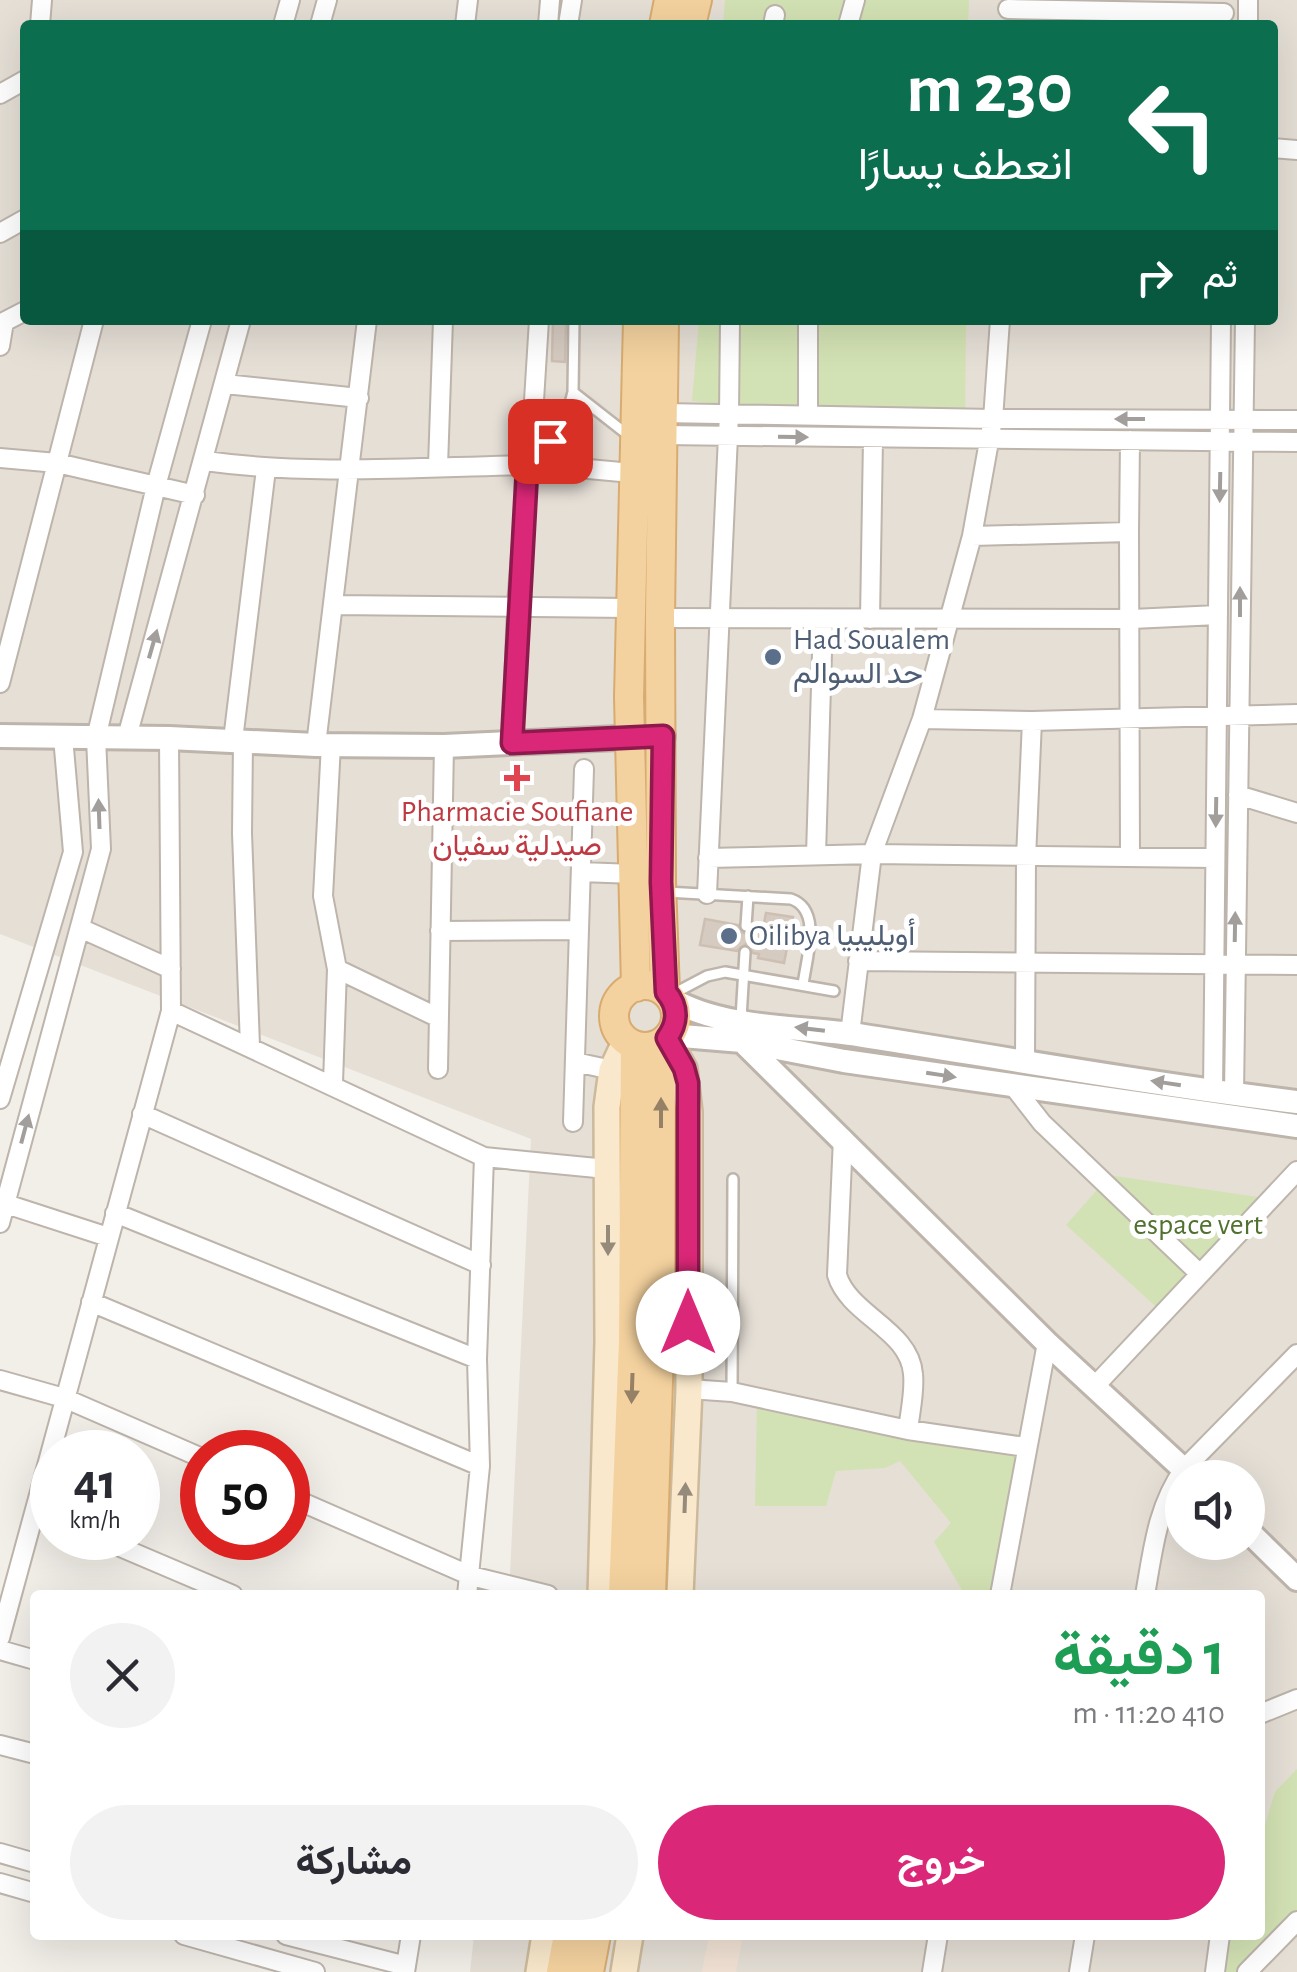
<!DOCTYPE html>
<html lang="ar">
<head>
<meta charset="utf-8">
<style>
	body { margin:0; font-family:"Alegreya Sans",Vazirmatn,sans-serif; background:#f2f2f3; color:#2b2b33; direction:rtl; height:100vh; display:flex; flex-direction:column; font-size:38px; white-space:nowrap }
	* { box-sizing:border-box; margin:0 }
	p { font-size:32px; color:#7c7c81 }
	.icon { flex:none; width:55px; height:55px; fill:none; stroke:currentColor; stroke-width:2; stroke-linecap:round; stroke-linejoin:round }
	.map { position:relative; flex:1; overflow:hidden; direction:ltr }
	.panel { position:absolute; left:30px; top:1590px; width:1235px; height:350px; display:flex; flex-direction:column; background:#fff; border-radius:10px; box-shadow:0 10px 40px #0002; direction:rtl }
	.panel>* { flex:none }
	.hud { position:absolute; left:20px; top:20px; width:1258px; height:305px; border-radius:10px; box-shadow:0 10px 40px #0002; direction:rtl; background:#0b6e4f; color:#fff; overflow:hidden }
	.fabs { position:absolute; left:1165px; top:1460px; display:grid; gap:20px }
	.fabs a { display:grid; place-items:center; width:100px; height:100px; border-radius:50%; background:#fff; box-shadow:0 10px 40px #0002; font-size:50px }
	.speed { position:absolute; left:30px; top:1430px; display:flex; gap:20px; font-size:50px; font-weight:700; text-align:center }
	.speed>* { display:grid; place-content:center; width:130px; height:130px; border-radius:50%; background:#fff; box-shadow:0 10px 40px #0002; line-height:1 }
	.speed small { font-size:25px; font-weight:400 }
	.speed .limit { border:15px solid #d22; background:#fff; color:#111 }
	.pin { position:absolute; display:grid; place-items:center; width:85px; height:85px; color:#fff; margin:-42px; border-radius:20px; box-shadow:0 5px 15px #0006 }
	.me { position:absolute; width:110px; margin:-55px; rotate:0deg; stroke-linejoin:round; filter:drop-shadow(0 0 8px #0008) }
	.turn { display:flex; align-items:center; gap:35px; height:210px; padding:0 40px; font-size:45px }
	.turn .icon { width:130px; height:130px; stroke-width:2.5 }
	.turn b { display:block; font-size:70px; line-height:85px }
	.then { display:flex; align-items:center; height:95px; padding:0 40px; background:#0003; gap:20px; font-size:38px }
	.round { display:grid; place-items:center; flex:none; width:105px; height:105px; border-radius:52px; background:#f2f2f3 }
	.headline { display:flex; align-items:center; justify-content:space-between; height:170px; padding:0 40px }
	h1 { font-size:60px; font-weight:700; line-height:75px; color:#1e9e55 }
	.primary-button { display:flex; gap:20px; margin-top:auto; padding:20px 40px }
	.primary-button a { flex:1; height:115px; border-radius:60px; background:#db2777; color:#fff; font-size:40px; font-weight:700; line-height:115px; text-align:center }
	.primary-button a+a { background:#f2f2f3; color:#2b2b33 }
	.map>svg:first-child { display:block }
	.residential { fill:#e5dfd6; fill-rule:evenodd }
	.commercial { fill:#f2e2d5 }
	.green { fill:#d3e2b4 }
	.building { fill:#d6cbc1; stroke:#cdbfb2; stroke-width:2.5 }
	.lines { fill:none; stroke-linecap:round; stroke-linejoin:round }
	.service-casing { stroke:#bdb4ab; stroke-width:14 }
	.minor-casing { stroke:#bdb4ab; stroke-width:22 }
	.tertiary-casing { stroke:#bdb4ab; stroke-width:28 }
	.secondary-casing { stroke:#cdba9c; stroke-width:30 }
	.primary-casing { stroke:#d8ac70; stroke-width:32 }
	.service { stroke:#fff; stroke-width:9 }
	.minor { stroke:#fff; stroke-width:18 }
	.tertiary { stroke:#fff; stroke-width:22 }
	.secondary { stroke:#f9e8cb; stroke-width:25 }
	.primary { stroke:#f4d29f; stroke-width:28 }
	.oneway { fill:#a29e9b }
	.oneway2 { fill:#948166 }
	.oneway3 { fill:#968a7a }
	.route-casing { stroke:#8e194d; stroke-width:25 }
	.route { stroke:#db2777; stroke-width:18 }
	.service-dot { fill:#5c6f8a; stroke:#fff; stroke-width:4 }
	.health-dot { fill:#e0444e; stroke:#fff; stroke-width:4 }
	.labels { text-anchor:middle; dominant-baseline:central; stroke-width:10; stroke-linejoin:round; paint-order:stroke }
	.service-label { font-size:30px; fill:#4e5e75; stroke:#fff; text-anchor:start }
	.health-label { font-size:30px; fill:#be3a42; stroke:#fff }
	.park-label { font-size:30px; fill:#507130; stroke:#fff }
</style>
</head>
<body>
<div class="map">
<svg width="1297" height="1972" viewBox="0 0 1297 1972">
	<rect width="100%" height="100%" fill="#f2eee8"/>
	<!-- residential -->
	<path class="residential" d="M 0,0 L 1297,0 L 1297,1972 L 470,1972 L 474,1935 L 1260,1935 L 1260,1595 L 509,1595 L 531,1139 L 0,934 ZM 25,25 L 1272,25 L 1272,320 L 25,320 ZM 1182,1478 L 1248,1478 L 1248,1542 L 1182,1542 Z"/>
	<!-- commercial -->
	<path class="commercial" d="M 709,1935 L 743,1935 L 736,1972 L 702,1972 Z"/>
	<!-- green -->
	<path class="green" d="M 725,0 L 969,0 L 968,25 L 723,25 Z
		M 699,320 L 966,320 L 965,431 L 692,401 Z
		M 1095,1173 L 1271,1199 L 1163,1313 L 1066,1225 L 1104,1182 Z
		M 757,1402 L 1023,1452 L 999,1595 L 960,1595 L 963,1592 L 934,1542 L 951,1523 L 900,1461 L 885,1468 L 836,1471 L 826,1506 L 755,1506 Z
		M 1297,1769 L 1297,1914 L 1241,1972 L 1220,1972 L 1231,1935 L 1260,1935 L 1260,1841 L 1275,1792 Z"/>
	<!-- building -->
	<path class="building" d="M 553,320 L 566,320 L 565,362 L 552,361 Z
		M 766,913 L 793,917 L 784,963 L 758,958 L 759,954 L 753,953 L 746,944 L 737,951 L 700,945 L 705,919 L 738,925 L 741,932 L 746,934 L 754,927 L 763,929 Z"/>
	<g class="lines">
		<defs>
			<path id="service" d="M 574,320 L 573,392 L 628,435
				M 534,464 L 567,415 L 573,392
				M 666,892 L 791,899 C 823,910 806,959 803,985
				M 746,926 L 748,896
				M 671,995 L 707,976 L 725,972 L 834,991
				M 741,1018 L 745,952
				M 732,1392 L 733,1179"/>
			<path id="minor" d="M 1248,0 L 1248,25
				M 1008,9 L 1224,13
				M 40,25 L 42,0
				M 283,25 L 290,0
				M 320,25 L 327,0
				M 465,25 L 468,0
				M 548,25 L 550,0
				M 568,25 L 572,0
				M 773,25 L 775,15
				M 848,25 L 855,0
				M 0,94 L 25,80
				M 1272,148 L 1297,150
				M 0,233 L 25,219
				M 808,320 L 808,415
				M 0,324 L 25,311
				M 0,346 L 4,322
				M 225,384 L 359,398
				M 661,413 L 993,419 L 1297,420
				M 661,435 L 1297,442
				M 0,458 L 57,463 L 195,495
				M 205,461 C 313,476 421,467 530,465 L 539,320
				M 438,466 L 443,320
				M 1129,532 L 1130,440
				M 972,536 L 1129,532 L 1130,856
				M 334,605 L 631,608
				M 660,618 L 1132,619 L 1218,615
				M 870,619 L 873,439
				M 0,683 L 94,320
				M 922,719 L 1032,721 L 1297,714
				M 127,737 L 241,320
				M 233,740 L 266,469
				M 243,742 L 242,833 L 250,1046
				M 512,743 L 517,604 L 528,467 L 534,464 L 632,473
				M 331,744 L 323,896 L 337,969 L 333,1083
				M 316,745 L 367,320
				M 1238,795 L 1297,813
				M 816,855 L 823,619
				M 708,858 L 872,854 L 1215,858
				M 581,872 L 634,874
				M 707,894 L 729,414 L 730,320
				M 80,928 L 171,969
				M 440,931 L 579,930
				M 858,961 L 1297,965
				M 337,969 L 439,1018
				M 171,1011 L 484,1157 L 607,1169
				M 850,1034 L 872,854 L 922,719 L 972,536 L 993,419 L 1000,320
				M 1025,1061 L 1026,858 L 1032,721
				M 575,1062 L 612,1070
				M 438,1069 L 444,746
				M 1014,1087 L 1042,1123 L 1200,1274
				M 1213,1091 L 1221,320
				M 1234,1094 L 1245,320
				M 0,1099 L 73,852 L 63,737
				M 142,1114 L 481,1265
				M 573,1122 L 584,769
				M 843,1138 L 837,1275 C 849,1315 910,1330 913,1374 C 915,1392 910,1412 908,1430
				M 0,1202 L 108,1237
				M 115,1213 L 477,1359
				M 0,1223 L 101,849 L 96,738 L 156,486 L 202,320
				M 91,1302 L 480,1466
				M 0,1380 L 64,1398 L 202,1458
				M 1094,1387 L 1297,1171
				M 689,1389 L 732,1392 L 908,1430 L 1025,1447
				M 288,1496 L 471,1576 L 548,1595
				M 99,1538 L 233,1595
				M 467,1595 L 480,1466 L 477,1359 L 484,1157
				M 1000,1595 L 1047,1343
				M 1145,1595 C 1153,1550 1157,1507 1184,1469 L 1297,1354
				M 0,1638 L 171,1011 L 169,738
				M 0,1650 L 35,1660
				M 1260,1714 L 1297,1699
				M 0,1745 L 35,1754
				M 0,1853 L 35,1863
				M 0,1883 L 35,1893
				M 184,1935 L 315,1972
				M 286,1935 L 406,1966
				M 405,1972 L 411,1935
				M 932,1972 L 938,1935
				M 1079,1972 L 1085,1935
				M 1215,1972 L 1220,1935
				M 1247,1972 L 1297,1921"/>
			<path id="tertiary" d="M 0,736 L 169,738 L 316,745 L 444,746 L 663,736
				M 671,999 C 725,1030 798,1026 858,1035 C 1004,1058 1150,1084 1297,1102
				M 741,1021 L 742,1041 L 1047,1343 L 1193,1478
				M 670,1035 L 742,1041 L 844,1061 L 1297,1126
				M 1248,1531 L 1297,1579"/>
			<path id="secondary" d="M 667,1038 L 684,1069 L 689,1112 L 689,1389 L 680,1595
				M 601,1595 L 608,1342 L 607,1107 L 612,1070 L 626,1040
				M 539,1972 L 545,1935
				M 624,1972 L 630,1935"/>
			<path id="primary" d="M 664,25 L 669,0
				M 691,25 L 697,0
				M 664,320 L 660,618 L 661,882 L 665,992
				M614 1016a31 31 0 1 1 62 0a31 31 0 1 1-62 0Z
				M 636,987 L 629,697 L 638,320
				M 623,1595 L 633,1341 L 635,1046
				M 651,1595 L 660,1321 L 661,1043
				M 561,1972 L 568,1935
				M 589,1972 L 596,1935"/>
		</defs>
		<!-- service casing -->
		<use href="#service" class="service-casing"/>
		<!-- minor casing -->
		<use href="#minor" class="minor-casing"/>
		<!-- tertiary casing -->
		<use href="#tertiary" class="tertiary-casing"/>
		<!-- secondary casing -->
		<use href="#secondary" class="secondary-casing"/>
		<!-- primary casing -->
		<use href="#primary" class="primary-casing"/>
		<!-- service -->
		<use href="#service" class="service"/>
		<!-- minor -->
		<use href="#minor" class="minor"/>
		<!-- tertiary -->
		<use href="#tertiary" class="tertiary"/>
		<!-- secondary -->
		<use href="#secondary" class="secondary"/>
		<!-- primary -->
		<use href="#primary" class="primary"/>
	</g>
	<!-- one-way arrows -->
	<defs><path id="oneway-solid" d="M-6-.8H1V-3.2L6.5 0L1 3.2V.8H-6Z" transform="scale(2.5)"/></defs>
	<g class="oneway">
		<use href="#oneway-solid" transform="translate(1130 419) rotate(180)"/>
		<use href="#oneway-solid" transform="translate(793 437) rotate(1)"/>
		<use href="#oneway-solid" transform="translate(1220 487) rotate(91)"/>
		<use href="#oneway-solid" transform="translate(1240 602) rotate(-90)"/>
		<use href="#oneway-solid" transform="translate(153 644) rotate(-74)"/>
		<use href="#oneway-solid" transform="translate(1216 812) rotate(91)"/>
		<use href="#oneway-solid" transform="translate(99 814) rotate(-92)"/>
		<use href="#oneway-solid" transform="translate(1235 927) rotate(-89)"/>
		<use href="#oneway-solid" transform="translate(810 1029) rotate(-173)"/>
		<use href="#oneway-solid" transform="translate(941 1075) rotate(9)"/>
		<use href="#oneway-solid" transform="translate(1166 1083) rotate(-171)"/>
		<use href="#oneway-solid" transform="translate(25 1129) rotate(-75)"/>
	</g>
	<g class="oneway2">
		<use href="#oneway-solid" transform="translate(661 1113) rotate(-90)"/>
		<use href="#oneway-solid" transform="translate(632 1388) rotate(92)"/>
	</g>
	<g class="oneway3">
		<use href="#oneway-solid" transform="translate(608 1240) rotate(90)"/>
		<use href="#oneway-solid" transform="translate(685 1498) rotate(-88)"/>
	</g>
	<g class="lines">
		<defs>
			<path id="route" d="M 550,441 L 527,470 L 512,743 L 663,736 L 661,882 L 666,992 C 679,1007 678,1023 667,1038 L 684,1068 L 688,1083 L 688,1323"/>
		</defs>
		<!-- route casing -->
		<use href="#route" class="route-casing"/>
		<!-- route -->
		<use href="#route" class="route"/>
	</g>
	<!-- markers -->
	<g class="service-dot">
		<circle cx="773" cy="657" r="10"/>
		<circle cx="729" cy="936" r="10"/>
	</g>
	<path class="health-dot" d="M512 763h10v10h10v10h-10v10h-10v-10h-10v-10h10z"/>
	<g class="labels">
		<!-- service labels -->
		<g class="service-label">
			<text x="793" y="640">Had Soualem<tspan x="793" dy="34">حد السوالم</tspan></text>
			<text x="749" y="936">Oilibya أويليبيا</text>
		</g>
		<!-- health labels -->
		<g class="health-label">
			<text x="517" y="812">Pharmacie Soufiane<tspan x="517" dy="34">صيدلية سفيان</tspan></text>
		</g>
		<!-- park labels -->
		<g class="park-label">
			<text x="1198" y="1225">espace vert</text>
		</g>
	</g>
</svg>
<div class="fabs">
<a><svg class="icon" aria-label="sound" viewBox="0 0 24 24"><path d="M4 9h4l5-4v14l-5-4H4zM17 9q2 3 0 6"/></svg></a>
</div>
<div class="speed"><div>41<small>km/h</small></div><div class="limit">50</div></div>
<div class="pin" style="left:550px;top:441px;background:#d93025"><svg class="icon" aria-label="arrive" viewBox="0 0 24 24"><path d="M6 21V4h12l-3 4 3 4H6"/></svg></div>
<svg class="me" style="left:688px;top:1323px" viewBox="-20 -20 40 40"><circle r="19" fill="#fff"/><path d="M0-13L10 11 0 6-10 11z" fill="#db2777"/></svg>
<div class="hud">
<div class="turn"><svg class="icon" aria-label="left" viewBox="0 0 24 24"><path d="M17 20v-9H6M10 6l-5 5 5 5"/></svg><div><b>230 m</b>انعطف يسارًا</div></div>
<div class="then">ثم<svg class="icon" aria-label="right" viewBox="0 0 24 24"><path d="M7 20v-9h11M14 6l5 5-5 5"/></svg></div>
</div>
<section class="panel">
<div class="headline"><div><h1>1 دقيقة</h1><p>410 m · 11:20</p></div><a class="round"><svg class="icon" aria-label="close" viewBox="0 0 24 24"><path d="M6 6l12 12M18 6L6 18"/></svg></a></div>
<div class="primary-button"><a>خروج</a><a>مشاركة</a></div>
</section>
</div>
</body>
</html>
